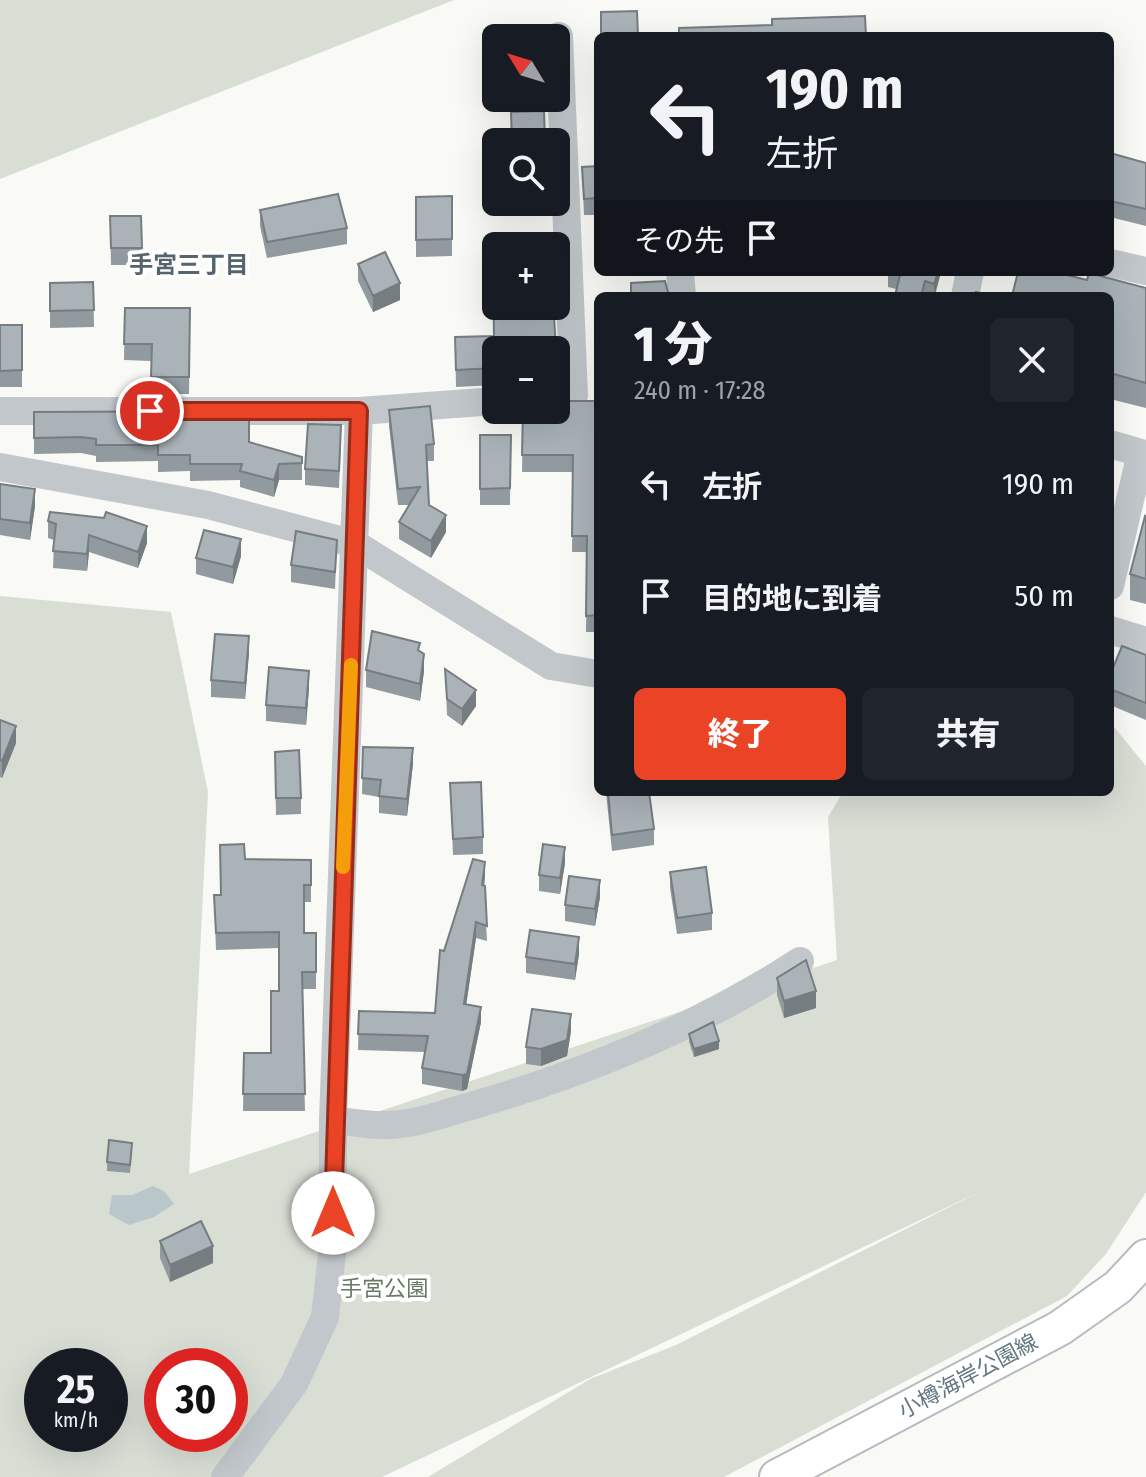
<!DOCTYPE html>
<html lang="ja">
<head>
<meta charset="utf-8">
<style>
	body { margin:0; font-family:"Fira Sans Condensed","Noto Sans JP",sans-serif; background:#20242c; color:#f1f3f6; height:100vh; display:flex; flex-direction:column; font-size:30px; white-space:nowrap }
	* { box-sizing:border-box; margin:0 }
	p { font-size:26px; color:#9ea1a6 }
	.icon { flex:none; width:44px; height:44px; fill:none; stroke:currentColor; stroke-width:2; stroke-linecap:round; stroke-linejoin:round }
	.map { position:relative; flex:1; overflow:hidden }
	.details { position:absolute; left:594px; top:292px; width:520px; height:504px; display:flex; flex-direction:column; background:#171b24; border-radius:12px; box-shadow:0 8px 32px #0002 }
	.details>* { flex:none }
	.top-card { position:absolute; left:594px; top:32px; width:520px; height:244px; border-radius:12px; box-shadow:0 8px 32px #0002; background:#171b24; color:#f1f3f6; overflow:hidden }
	.needle { width:52px; rotate:308deg }
	.fabs { position:absolute; left:482px; top:24px; display:grid; gap:16px }
	.fabs a { display:grid; place-items:center; width:88px; height:88px; border-radius:12px; background:#171b24; box-shadow:0 8px 32px #0002; font-size:40px }
	.speed { position:absolute; left:24px; top:1348px; display:flex; gap:16px; font-size:40px; font-weight:700; text-align:center }
	.speed>* { display:grid; place-content:center; width:104px; height:104px; border-radius:50%; background:#171b24; box-shadow:0 8px 32px #0002; line-height:1 }
	.speed small { font-size:20px; font-weight:400 }
	.speed .limit { border:12px solid #d22; background:#fff; color:#111 }
	.pin { position:absolute; display:grid; place-items:center; width:68px; height:68px; color:#fff; margin:-34px; border:4px solid #fff; border-radius:50%; box-shadow:0 2px 8px #0007 }
	.me { position:absolute; width:88px; margin:-44px; rotate:0deg; stroke-linejoin:round; filter:drop-shadow(0 0 6px #0008) }
	.turn { display:flex; align-items:center; gap:28px; height:168px; padding:0 40px; font-size:36px }
	.turn .icon { width:104px; height:104px; stroke-width:2.5 }
	.turn b { display:block; font-size:56px; line-height:68px }
	.then { display:flex; align-items:center; height:76px; padding:0 40px; background:#0003; gap:16px; font-size:30px }
	.round { display:grid; place-items:center; flex:none; width:84px; height:84px; border-radius:12px; background:#20242c }
	.overview { display:flex; align-items:center; justify-content:space-between; height:136px; padding:0 40px }
	h1 { font-size:48px; font-weight:800; line-height:60px }
	.button { display:flex; gap:16px; margin-top:auto; padding:16px 40px }
	.button a { flex:1; height:92px; border-radius:12px; background:#ea4325; color:#fff; font-size:32px; font-weight:800; line-height:92px; text-align:center }
	.button a+a { background:#20242c; color:#f1f3f6 }
	ul { padding:0; list-style:none }
	li { display:flex; align-items:center; gap:24px; height:112px; padding:0 40px }
	li div { flex:1 }
	li b { display:block; font-size:30px }
	li em { font-style:normal }
	.map>svg:first-child { display:block }
	.green { fill:#d9ded5; fill-rule:evenodd }
	.water { fill:#b9c7ca }
	.lines { fill:none; stroke-linecap:round; stroke-linejoin:round }
	.major-casing { stroke:#b5bbbf; stroke-width:38 }
	.minor { stroke:#c2c7cb; stroke-width:28 }
	.major { stroke:#fff; stroke-width:34 }
	.wall { fill:#919a9e }
	.shaded-wall { fill:#767d81 }
	.building { fill:#a9b3b8; stroke:#767d81; stroke-width:2 }
	.route-casing { stroke:#982c18; stroke-width:20 }
	.route { stroke:#ea4325; stroke-width:14 }
	.slow { stroke:#f59e0b; stroke-width:14 }
	.labels { text-anchor:middle; dominant-baseline:central; stroke-width:8; stroke-linejoin:round; paint-order:stroke }
	.park-label { font-size:22px; fill:#687a62; stroke:#fff }
	.street-label { font-size:22px; fill:#637782; stroke:#fff }
	.neighbourhood-label { font-size:24px; font-weight:bold; fill:#55646d; stroke:#fff }
</style>
</head>
<body>
<div class="map">
<svg width="1146" height="1477" viewBox="0 0 1146 1477">
	<rect width="100%" height="100%" fill="#f9f9f6"/>
	<!-- green -->
	<path class="green" d="M 0,0 L 454,0 L 0,179 Z
		M 0,596 L 171,612 L 208,792 L 189,1174 L 837,960 L 828,817 L 843,792 L 1110,792 L 1110,722 L 1146,766 L 1146,1192 L 1106,1254 L 1067,1296 L 724,1477 L 428,1477 L 590,1379 L 676,1345 L 981,1191 L 382,1477 L 0,1477 ZM 42,1366 L 110,1366 L 110,1434 L 42,1434 ZM 162,1366 L 230,1366 L 230,1434 L 162,1434 Z"/>
	<!-- water -->
	<path class="water" d="M 153,1186 L 164,1191 L 174,1204 L 154,1217 L 129,1225 L 109,1214 L 112,1195 L 132,1195 Z"/>
	<g class="lines">
		<defs>
			<path id="major" d="M 777,1477 L 1060,1328 L 1118,1287 L 1146,1257"/>
		</defs>
		<!-- major casing -->
		<use href="#major" class="major-casing"/>
		<!-- minor -->
		<path class="minor" d="M 559,36 L 574,395
			M 1110,263 L 1146,271
			M 680,272 L 682,296
			M 965,296 L 970,272
			M 0,411 L 359,411 L 496,401
			M 1110,444 L 1141,453 L 1110,586
			M 0,467 L 208,505 L 355,544 L 551,666 L 598,674
			M 1110,630 L 1146,641
			M 333,1120 C 349,1122 366,1125 382,1125 C 412,1126 442,1114 471,1106 C 585,1073 700,1026 800,961
			M 225,1477 L 294,1384 L 325,1317 L 333,1244 L 333,1120 L 359,411"/>
		<!-- major -->
		<use href="#major" class="major"/>
	</g>
	<!-- wall -->
	<path class="wall" d="M 1110,153 L 1146,163 L 1146,226 L 1110,217 Z
		M 598,166 L 598,215 L 584,215 L 582,167 Z
		M 452,196 L 452,256 L 416,257 L 416,197 Z
		M 260,210 L 347,228 L 347,244 L 267,258 L 260,226 Z
		M 110,216 L 141,216 L 142,265 L 111,265 Z
		M 358,264 L 400,300 L 373,312 L 358,281 Z
		M 603,272 L 648,272 L 603,273 Z
		M 888,272 L 941,272 L 935,296 L 895,296 L 896,289 L 888,287 Z
		M 1087,280 L 1146,288 L 1146,408 L 1110,399 L 1110,296 Z
		M 93,282 L 94,327 L 50,328 L 50,283 Z
		M 125,308 L 190,308 L 189,394 L 151,394 L 151,361 L 124,360 Z
		M 0,325 L 22,325 L 22,387 L 0,387 Z
		M 455,337 L 496,350 L 496,385 L 456,387 Z
		M 557,379 L 567,401 L 598,401 L 598,632 L 586,632 L 587,552 L 572,552 L 573,472 L 522,472 L 523,410 Z
		M 389,410 L 434,444 L 434,461 L 426,461 L 429,505 L 446,532 L 431,558 L 399,539 L 399,522 L 409,505 L 398,505 L 389,426 Z
		M 34,412 L 249,442 L 302,457 L 302,480 L 279,480 L 274,497 L 240,487 L 240,480 L 190,481 L 190,471 L 158,472 L 158,461 L 96,462 L 96,456 L 81,453 L 34,454 Z
		M 480,435 L 511,435 L 510,505 L 480,505 Z
		M 341,442 L 339,488 L 305,485 L 305,469 Z
		M 0,484 L 35,506 L 30,540 L 0,535 Z
		M 1146,517 L 1146,604 L 1130,600 L 1130,574 Z
		M 48,521 L 147,543 L 138,568 L 89,552 L 87,571 L 53,568 L 54,540 L 48,538 Z
		M 337,540 L 335,589 L 291,582 L 291,565 Z
		M 241,556 L 233,584 L 196,574 L 196,558 Z
		M 420,651 L 424,671 L 420,701 L 366,687 L 366,670 Z
		M 249,653 L 245,699 L 211,697 L 211,680 Z
		M 1146,655 L 1146,720 L 1110,705 L 1110,675 Z
		M 445,669 L 476,706 L 462,726 L 447,715 Z
		M 309,688 L 306,725 L 266,721 L 266,705 Z
		M 0,720 L 16,743 L 2,778 L 0,777 Z
		M 363,747 L 413,764 L 407,816 L 379,813 L 379,797 L 362,794 Z
		M 275,768 L 301,798 L 301,814 L 276,815 Z
		M 450,783 L 483,837 L 483,854 L 453,855 Z
		M 606,792 L 649,792 L 654,829 L 654,845 L 612,851 Z
		M 245,859 L 311,860 L 311,902 L 304,902 L 304,933 L 316,933 L 316,989 L 302,989 L 305,1111 L 243,1111 L 244,1053 L 271,1053 L 279,991 L 279,948 L 216,950 L 214,895 L 221,895 Z
		M 565,863 L 560,894 L 539,891 L 539,875 Z
		M 670,872 L 712,913 L 712,930 L 677,934 L 670,888 Z
		M 485,877 L 484,886 L 487,941 L 476,938 L 466,1005 L 481,1022 L 467,1089 L 462,1091 L 422,1084 L 422,1068 L 425,1052 L 358,1050 L 359,1011 L 435,1013 L 444,951 Z
		M 600,897 L 595,926 L 565,921 L 565,905 Z
		M 579,954 L 575,980 L 526,973 L 526,957 Z
		M 777,978 L 816,1008 L 784,1018 L 777,995 Z
		M 571,1031 L 567,1056 L 541,1066 L 526,1064 L 526,1047 Z
		M 689,1034 L 719,1049 L 694,1057 L 689,1042 Z
		M 132,1151 L 130,1173 L 107,1171 L 107,1162 Z
		M 160,1241 L 213,1263 L 170,1282 L 160,1258 Z"/>
	<!-- shaded-wall -->
	<path class="shaded-wall" d="M 938,272 L 941,272 L 934,296 L 934,284 Z
		M 400,283 L 400,300 L 373,312 L 373,296 Z
		M 279,464 L 279,480 L 274,497 L 274,480 Z
		M 35,489 L 35,506 L 30,540 L 30,523 Z
		M 446,515 L 446,532 L 431,558 L 431,541 Z
		M 147,526 L 147,543 L 138,568 L 138,552 Z
		M 89,535 L 89,552 L 87,571 L 87,554 Z
		M 241,539 L 241,556 L 233,584 L 233,567 Z
		M 249,636 L 249,653 L 245,699 L 245,683 Z
		M 424,654 L 424,671 L 420,701 L 420,684 Z
		M 309,671 L 309,688 L 306,725 L 306,708 Z
		M 476,690 L 476,706 L 462,726 L 462,709 Z
		M 16,726 L 16,743 L 2,778 L 2,761 Z
		M 413,748 L 413,764 L 407,816 L 407,799 Z
		M 565,847 L 565,863 L 560,894 L 560,878 Z
		M 485,862 L 485,877 L 482,901 L 482,885 Z
		M 600,880 L 600,897 L 595,926 L 595,909 Z
		M 476,922 L 476,938 L 464,1020 L 464,1004 Z
		M 579,937 L 579,954 L 575,980 L 575,964 Z
		M 816,991 L 816,1008 L 784,1018 L 784,1001 Z
		M 481,1007 L 481,1022 L 467,1089 L 462,1091 L 462,1075 Z
		M 571,1014 L 571,1031 L 567,1056 L 541,1066 L 541,1049 Z
		M 719,1041 L 719,1049 L 694,1057 L 694,1049 Z
		M 213,1246 L 213,1263 L 170,1282 L 170,1265 Z"/>
	<!-- building -->
	<path class="building" d="M 637,11 L 638,36 L 601,36 L 601,12 Z
		M 865,16 L 866,36 L 679,36 L 679,28 L 772,25 L 772,19 Z
		M 544,111 L 545,142 L 512,142 L 511,112 Z
		M 1110,153 L 1146,163 L 1146,209 L 1110,201 Z
		M 598,166 L 598,198 L 584,199 L 582,167 Z
		M 338,194 L 347,228 L 267,242 L 260,210 Z
		M 452,196 L 452,239 L 416,240 L 416,197 Z
		M 110,216 L 141,216 L 142,248 L 111,248 Z
		M 385,252 L 400,283 L 373,296 L 358,264 Z
		M 493,269 L 496,269 L 496,306 L 524,306 L 525,316 L 554,316 L 556,350 L 496,350 L 496,368 L 456,370 L 455,337 L 494,336 Z
		M 888,272 L 938,272 L 934,284 L 925,281 L 921,296 L 895,296 L 900,275 Z
		M 1018,272 L 1055,272 L 1087,280 L 1089,273 L 1146,288 L 1146,383 L 1110,373 L 1110,296 L 1012,296 Z
		M 665,281 L 669,296 L 631,296 L 631,283 Z
		M 93,282 L 94,310 L 50,311 L 50,283 Z
		M 976,292 L 992,296 L 975,296 Z
		M 125,308 L 190,308 L 189,377 L 151,377 L 152,344 L 124,344 Z
		M 0,325 L 22,325 L 22,370 L 0,371 Z
		M 556,355 L 557,379 L 567,394 L 567,401 L 598,401 L 598,615 L 586,616 L 587,536 L 572,536 L 573,455 L 522,455 L 523,410 L 556,410 Z
		M 430,406 L 434,444 L 426,445 L 429,505 L 446,515 L 431,541 L 399,522 L 420,487 L 398,489 L 389,410 Z
		M 249,411 L 249,442 L 302,457 L 302,463 L 279,464 L 274,480 L 240,471 L 242,464 L 190,464 L 190,455 L 158,455 L 158,445 L 96,445 L 96,439 L 81,437 L 34,438 L 34,412 Z
		M 308,424 L 341,425 L 339,471 L 305,469 Z
		M 480,435 L 511,435 L 510,488 L 480,489 Z
		M 0,484 L 35,489 L 30,523 L 0,519 Z
		M 50,512 L 104,518 L 106,512 L 147,526 L 138,552 L 89,535 L 87,554 L 53,551 L 56,524 L 48,521 Z
		M 1145,516 L 1146,517 L 1146,579 L 1130,574 Z
		M 204,530 L 241,539 L 233,567 L 196,558 Z
		M 296,531 L 337,540 L 335,572 L 291,565 Z
		M 372,631 L 420,643 L 418,650 L 424,654 L 420,684 L 366,670 Z
		M 215,634 L 249,636 L 245,683 L 211,680 Z
		M 1122,646 L 1146,655 L 1146,703 L 1110,689 L 1110,675 Z
		M 269,667 L 309,671 L 306,708 L 266,705 Z
		M 445,669 L 476,690 L 462,709 L 447,699 Z
		M 0,720 L 16,726 L 2,761 L 0,760 Z
		M 363,747 L 413,748 L 407,799 L 379,796 L 381,780 L 362,778 Z
		M 299,750 L 301,798 L 276,798 L 275,752 Z
		M 481,782 L 483,837 L 453,839 L 450,783 Z
		M 608,792 L 649,792 L 654,829 L 612,835 Z
		M 244,844 L 245,859 L 311,860 L 311,885 L 304,885 L 304,933 L 316,933 L 316,972 L 302,972 L 305,1094 L 243,1094 L 244,1053 L 271,1053 L 271,991 L 279,991 L 279,932 L 216,933 L 214,895 L 221,895 L 220,845 Z
		M 543,844 L 565,847 L 560,878 L 539,875 Z
		M 473,859 L 485,862 L 482,885 L 485,886 L 487,926 L 476,922 L 464,1004 L 481,1007 L 467,1074 L 462,1075 L 422,1068 L 428,1036 L 358,1034 L 359,1011 L 435,1013 L 440,950 L 444,951 Z
		M 706,867 L 712,913 L 677,918 L 670,872 Z
		M 569,876 L 600,880 L 595,909 L 565,905 Z
		M 530,930 L 579,937 L 575,964 L 526,957 Z
		M 806,960 L 816,991 L 784,1001 L 777,978 Z
		M 532,1009 L 571,1014 L 567,1040 L 541,1049 L 526,1047 Z
		M 713,1022 L 719,1041 L 694,1049 L 689,1034 Z
		M 109,1140 L 132,1143 L 130,1165 L 107,1162 Z
		M 201,1221 L 213,1246 L 170,1265 L 160,1241 Z"/>
	<g class="lines">
		<defs>
			<path id="route" d="M 150,411 L 359,411 L 333,1213"/>
		</defs>
		<!-- route casing -->
		<use href="#route" class="route-casing"/>
		<!-- route -->
		<use href="#route" class="route"/>
		<!-- slow -->
		<path class="slow" d="M 343,867 L 351,665"/>
	</g>
	<g class="labels">
		<!-- park labels -->
		<g class="park-label">
			<text x="384" y="1288">手宮公園</text>
		</g>
		<!-- street labels -->
		<g class="street-label">
			<text transform="translate(968 1376) rotate(-28)">小樽海岸公園線</text>
		</g>
		<!-- neighbourhood labels -->
		<g class="neighbourhood-label">
			<text x="189" y="265">手宮三丁目</text>
		</g>
	</g>
</svg>
<div class="fabs">
<a><svg class="needle" viewBox="-14 -14 28 28"><path d="M0-13l5 13h-10z" fill="#e53935"/><path d="M0 13l5-13h-10z" fill="#9ea1a6"/></svg></a>
<a><svg class="icon" aria-label="search" viewBox="0 0 24 24"><circle cx="10" cy="10" r="6"/><path d="M15 15l6 6"/></svg></a>
<a>+</a>
<a>−</a>
</div>
<div class="speed"><div>25<small>km/h</small></div><div class="limit">30</div></div>
<div class="pin" style="left:150px;top:411px;background:#d93025"><svg class="icon" aria-label="arrive" viewBox="0 0 24 24"><path d="M6 21V4h12l-3 4 3 4H6"/></svg></div>
<svg class="me" style="left:333px;top:1213px" viewBox="-20 -20 40 40"><circle r="19" fill="#fff"/><path d="M0-13L10 11 0 6-10 11z" fill="#ea4325"/></svg>
<div class="top-card">
<div class="turn"><svg class="icon" aria-label="left" viewBox="0 0 24 24"><path d="M17 20v-9H6M10 6l-5 5 5 5"/></svg><div><b>190 m</b>左折</div></div>
<div class="then">その先<svg class="icon" aria-label="arrive" viewBox="0 0 24 24"><path d="M6 21V4h12l-3 4 3 4H6"/></svg></div>
</div>
<section class="details">
<div class="overview"><div><h1>1 分</h1><p>240 m · 17:28</p></div><a class="round"><svg class="icon" aria-label="close" viewBox="0 0 24 24"><path d="M6 6l12 12M18 6L6 18"/></svg></a></div>
<ul>
<li><svg class="icon" aria-label="left" viewBox="0 0 24 24"><path d="M17 20v-9H6M10 6l-5 5 5 5"/></svg><div><b>左折</b></div><em>190 m</em></li>
<li><svg class="icon" aria-label="arrive" viewBox="0 0 24 24"><path d="M6 21V4h12l-3 4 3 4H6"/></svg><div><b>目的地に到着</b></div><em>50 m</em></li>
</ul>
<div class="button"><a>終了</a><a>共有</a></div>
</section>
</div>
</body>
</html>
